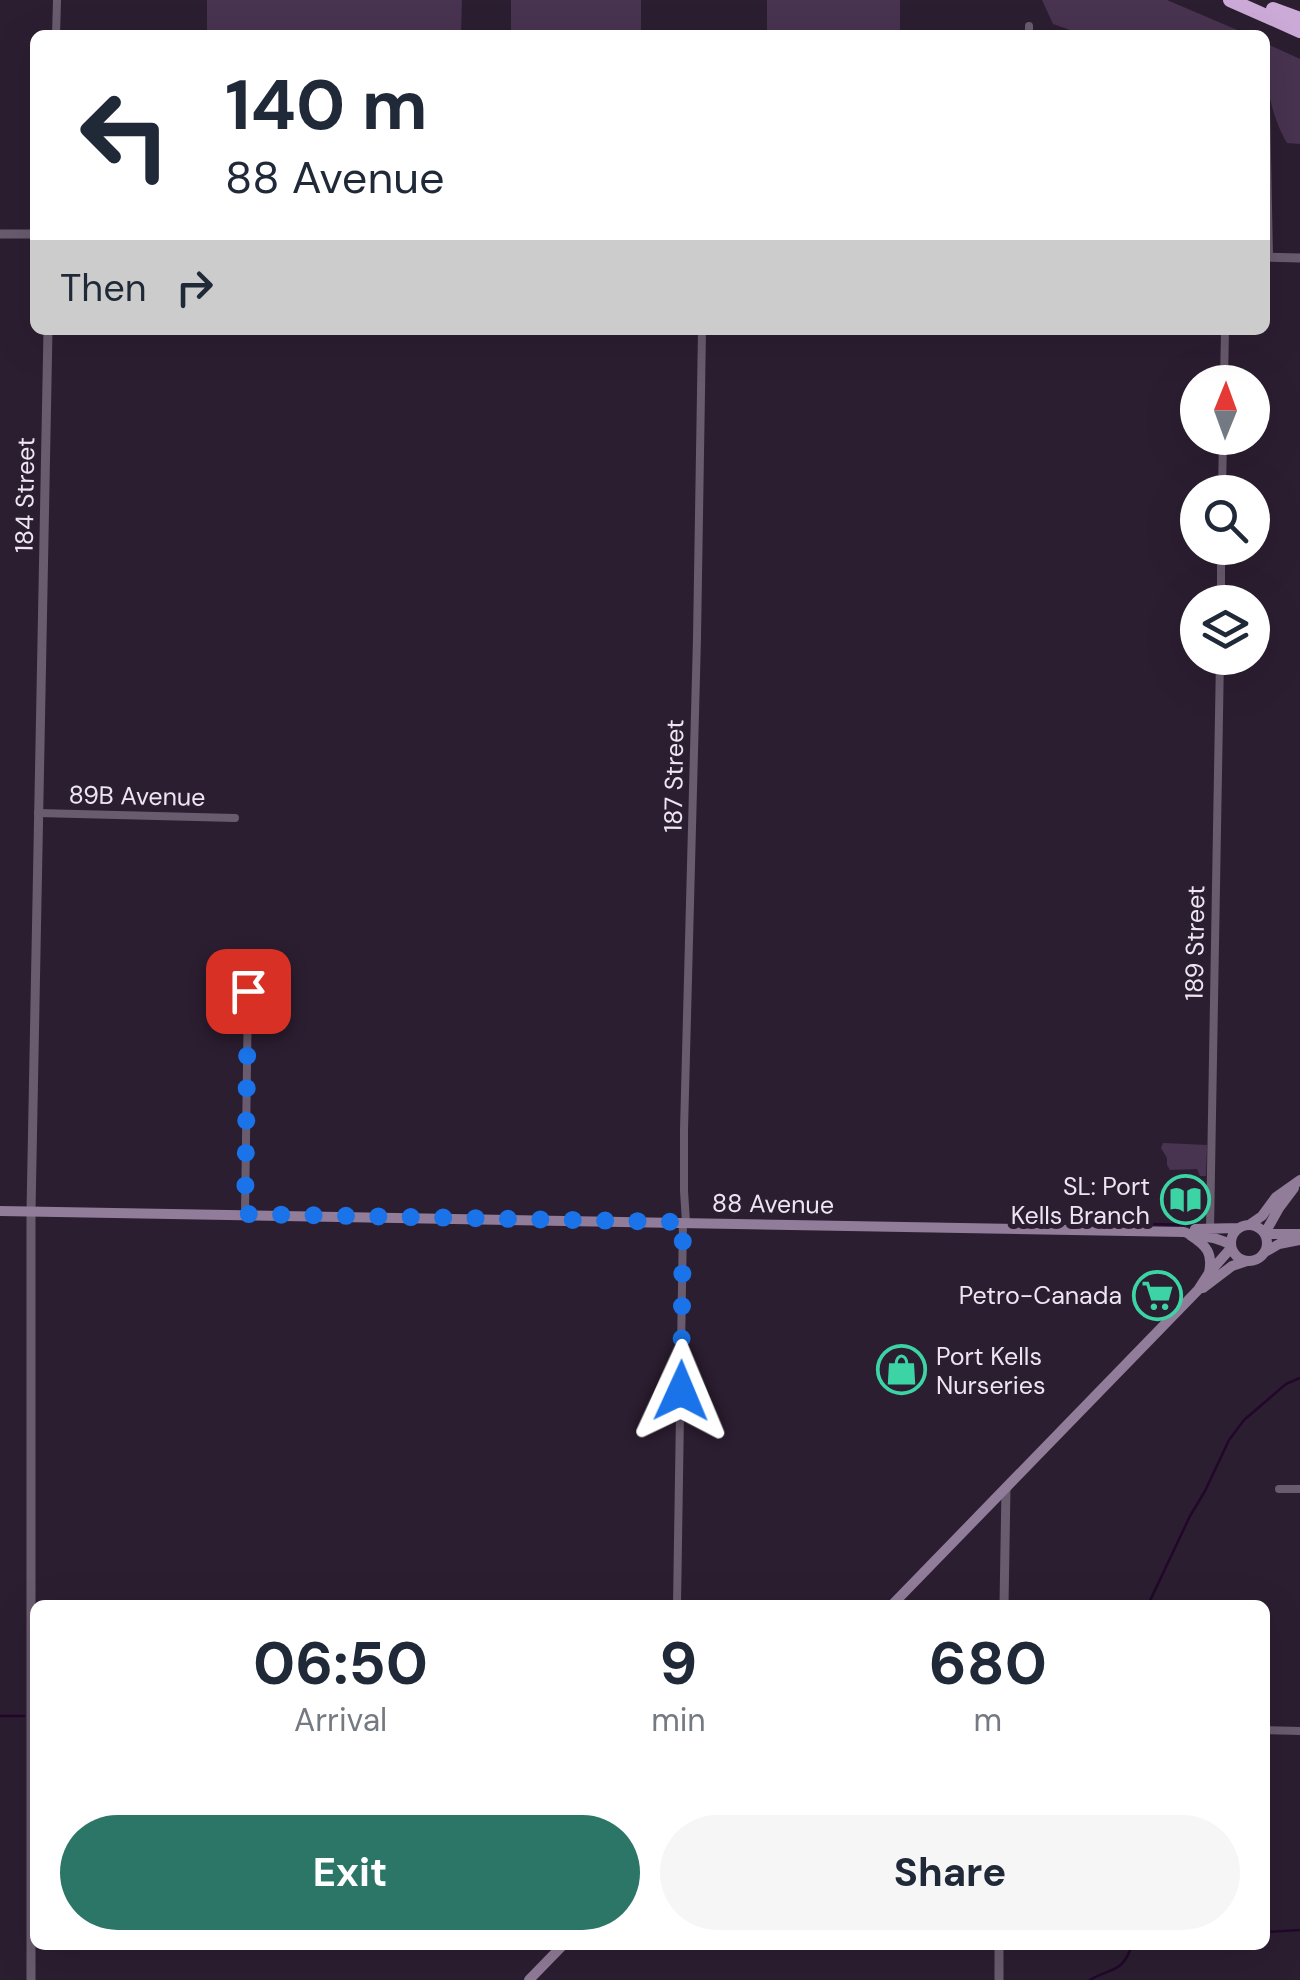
<!DOCTYPE html>
<html lang="en">
<head>
<meta charset="utf-8">
<style>
	body { margin:0; font-family:"DM Sans",sans-serif; background:#f6f6f7; color:#1f2937; height:100vh; display:flex; flex-direction:column; font-size:38px; white-space:nowrap }
	* { box-sizing:border-box; margin:0 }
	p { font-size:32px; color:#747a83 }
	.icon { flex:none; width:55px; height:55px; fill:none; stroke:currentColor; stroke-width:2; stroke-linecap:round; stroke-linejoin:round }
	.map { position:relative; flex:1; overflow:hidden }
	.sheet { position:absolute; left:30px; top:1600px; width:1240px; height:350px; display:flex; flex-direction:column; background:#fff; border-radius:15px; box-shadow:0 10px 40px #0002 }
	.sheet>* { flex:none }
	.hud { position:absolute; left:30px; top:30px; width:1240px; height:305px; border-radius:15px; box-shadow:0 10px 40px #0002; background:#fff; color:#1f2937; overflow:hidden }
	.needle { width:65px; rotate:1deg }
	.fabs { position:absolute; left:1180px; top:365px; display:grid; gap:20px }
	.fabs a { display:grid; place-items:center; width:90px; height:90px; border-radius:50%; background:#fff; box-shadow:0 10px 40px #0002; font-size:50px }
	.pin { position:absolute; display:grid; place-items:center; width:85px; height:85px; color:#fff; margin:-42px; border-radius:20px; box-shadow:0 5px 15px #0006 }
	.me { position:absolute; width:110px; margin:-55px; rotate:1deg; stroke-linejoin:round; filter:drop-shadow(0 0 8px #0008) }
	.turn { display:flex; align-items:center; gap:35px; height:210px; padding:0 30px; font-size:45px }
	.turn .icon { width:130px; height:130px; stroke-width:2.5 }
	.turn b { display:block; font-size:70px; line-height:85px }
	.then { display:flex; align-items:center; height:95px; padding:0 30px; background:#0003; gap:20px; font-size:38px }
	.eta { display:flex; justify-content:space-evenly; align-items:center; height:170px; text-align:center }
	.eta b { font-size:60px; font-weight:700; line-height:70px }
	.action { display:flex; gap:20px; margin-top:auto; padding:20px 30px }
	.action a { flex:1; height:115px; border-radius:60px; background:#2c7668; color:#fff; font-size:40px; font-weight:700; line-height:115px; text-align:center }
	.action a+a { background:#f6f6f7; color:#1f2937 }
	.map>svg:first-child { display:block }
	.green { fill:#483350 }
	.lines { fill:none; stroke-linecap:round; stroke-linejoin:round }
	.stream { stroke:#22072b; stroke-width:2.5 }
	.minor { stroke:#6a5c6f; stroke-width:8 }
	.tertiary { stroke:#6a5c6f; stroke-width:9 }
	.secondary { stroke:#917c99; stroke-width:10 }
	.motorway { stroke:#cbaad7; stroke-width:14 }
	.route { stroke:#1a73e8; stroke-width:18; stroke-dasharray:0 32.4 }
	.labels { text-anchor:middle; dominant-baseline:central; stroke-width:10; stroke-linejoin:round; paint-order:stroke }
	.street-label { font-size:25px; fill:#eee5f2; stroke:#2c1e31 }
	.poi-label { font-size:25px; fill:#eee5f2; stroke:#2c1e31; text-anchor:end }
</style>
</head>
<body>
<div class="map">
<svg width="1300" height="1980" viewBox="0 0 1300 1980">
	<rect width="100%" height="100%" fill="#2c1e31"/>
	<!-- green -->
	<path class="green" d="M 207,0 L 462,0 L 461,35 L 207,35 Z
		M 511,0 L 641,0 L 641,35 L 511,35 Z
		M 767,0 L 900,0 L 900,35 L 767,35 Z
		M 1042,0 L 1167,0 L 1249,35 L 1084,35 L 1053,24 Z
		M 1265,43 L 1300,59 L 1300,144 L 1287,143 C 1269,112 1265,78 1265,43 Z
		M 1163,1143 L 1207,1145 L 1206,1176 L 1200,1176 L 1197,1169 L 1170,1170 L 1167,1165 L 1167,1158 L 1161,1148 Z"/>
	<g class="lines">
		<!-- stream -->
		<path class="stream" d="M 1150,1224 L 1192,1225
			M 1148,1605 L 1190,1516 L 1205,1491 L 1229,1440 L 1244,1420 L 1286,1384 L 1300,1378
			M 0,1716 L 24,1716
			M 1265,1932 L 1300,1930
			M 1090,1980 C 1110,1967 1122,1975 1132,1945"/>
		<!-- minor -->
		<path class="minor" d="M 56,35 L 57,0
			M 1029,35 L 1029,26
			M 1266,106 L 1269,257
			M 1224,382 L 1225,330
			M 1222,492 L 1223,438
			M 1221,602 L 1221,548
			M 38,813 L 235,818
			M 245,1214 L 248,991
			M 686,1222 L 684,1191 L 684,1130 L 697,638 L 702,330
			M 1210,1229 L 1220,658
			M 1279,1489 L 1300,1489
			M 677,1605 L 683,1222
			M 1265,1730 L 1300,1731"/>
		<!-- tertiary -->
		<path class="tertiary" d="M 0,234 L 35,234
			M 1265,257 L 1300,258
			M 1004,1605 L 1006,1488
			M 31,1980 L 31,1211 L 48,330
			M 999,1980 L 999,1945"/>
		<!-- secondary -->
		<path class="secondary" d="M 0,1211 L 1184,1232 C 1201,1239 1212,1234 1231,1245
			M1231 1243a18 18 0 1 1 36 0a18 18 0 1 1-36 0Z
			M 1249,1225 L 1262,1216 L 1276,1197 L 1300,1180
			M 1195,1229 L 1238,1228
			M 1265,1233 L 1279,1208 L 1294,1188
			M 1265,1234 L 1300,1234
			M 1190,1235 C 1207,1246 1213,1253 1209,1273
			M 1265,1252 L 1279,1244 L 1300,1240
			M 1203,1288 L 1232,1266 L 1247,1261
			M 892,1605 L 1198,1290 L 1209,1273 L 1231,1248
			M 529,1980 L 563,1945"/>
		<!-- motorway -->
		<path class="motorway" d="M 1230,0 L 1300,31
			M 1273,9 L 1300,19"/>
	</g>
	<g class="lines">
		<!-- route -->
		<path class="route" d="M 248,991 L 245,1214 L 683,1222 L 681,1391"/>
	</g>
	<!-- icons -->
	<defs>
		<symbol id="library-ring" viewBox="-11 -11 22 22"><circle r="9.5" fill="#2c1e31" stroke="#3cd4a4" stroke-width="1.5"/><path d="M-6-4Q-3-5.5-.7-3.5V5Q-3 3-6 4ZM6-4Q3-5.5 .7-3.5V5Q3 3 6 4Z" fill="#3cd4a4"/></symbol>
		<symbol id="supermarket-ring" viewBox="-11 -11 22 22"><circle r="9.5" fill="#2c1e31" stroke="#3cd4a4" stroke-width="1.5"/><path d="M-6-5.5h2.5l.6 2H6L4.5 2H-2.5L-4.4-4H-6ZM-1.5 3.2a1.3 1.3 0 1 0 .1 0ZM3 3.2a1.3 1.3 0 1 0 .1 0Z" fill="#3cd4a4"/></symbol>
		<symbol id="shop-ring" viewBox="-11 -11 22 22"><circle r="9.5" fill="#2c1e31" stroke="#3cd4a4" stroke-width="1.5"/><path d="M-5-2.5h2.3a2.7 3.5 0 0 1 5.4 0H5L5.5 6h-11ZM-1.5-2.5h3a1.5 2.3 0 0 0-3 0Z" fill="#3cd4a4"/></symbol>
	</defs>
	<g fill-rule="evenodd">
		<use href="#library-ring" x="1158" y="1172" width="55" height="55"/>
		<use href="#supermarket-ring" x="1130" y="1268" width="55" height="55"/>
		<use href="#shop-ring" x="874" y="1342" width="55" height="55"/>
	</g>
	<g class="labels">
		<!-- street labels -->
		<g class="street-label">
			<text transform="translate(25 495) rotate(-89)">184 Street</text>
			<text transform="translate(674 776) rotate(-89)">187 Street</text>
			<text transform="translate(137 796) rotate(1)">89B Avenue</text>
			<text transform="translate(1195 943) rotate(-89)">189 Street</text>
			<text transform="translate(773 1204) rotate(1)">88 Avenue</text>
		</g>
		<!-- poi labels -->
		<g class="poi-label">
			<text x="1150" y="1186">SL: Port<tspan x="1150" dy="29">Kells Branch</tspan></text>
			<text x="1122" y="1295">Petro-Canada</text>
			<text x="936" y="1356" text-anchor="start">Port Kells<tspan x="936" dy="29">Nurseries</tspan></text>
		</g>
	</g>
</svg>
<div class="fabs">
<a><svg class="needle" viewBox="-14 -14 28 28"><path d="M0-13l5 13h-10z" fill="#e53935"/><path d="M0 13l5-13h-10z" fill="#747a83"/></svg></a>
<a><svg class="icon" aria-label="search" viewBox="0 0 24 24"><circle cx="10" cy="10" r="6"/><path d="M15 15l6 6"/></svg></a>
<a><svg class="icon" aria-label="layers" viewBox="0 0 24 24"><path d="M12 4l9 5-9 5-9-5zM3 14l9 5 9-5"/></svg></a>
</div>
<div class="pin" style="left:248px;top:991px;background:#d93025"><svg class="icon" aria-label="arrive" viewBox="0 0 24 24"><path d="M6 21V4h12l-3 4 3 4H6"/></svg></div>
<svg class="me" style="left:681px;top:1391px" viewBox="-20 -20 40 40"><path d="M0-17L14 15 0 8-14 15z" fill="#1a73e8" stroke="#fff" stroke-width="4"/></svg>
<div class="hud">
<div class="turn"><svg class="icon" aria-label="left" viewBox="0 0 24 24"><path d="M17 20v-9H6M10 6l-5 5 5 5"/></svg><div><b>140 m</b>88 Avenue</div></div>
<div class="then">Then<svg class="icon" aria-label="right" viewBox="0 0 24 24"><path d="M7 20v-9h11M14 6l5 5-5 5"/></svg></div>
</div>
<section class="sheet">
<div class="eta">
<div><b>06:50</b><p>Arrival</p></div>
<div><b>9</b><p>min</p></div>
<div><b>680</b><p>m</p></div>
</div>
<div class="action"><a>Exit</a><a>Share</a></div>
</section>
</div>
</body>
</html>
